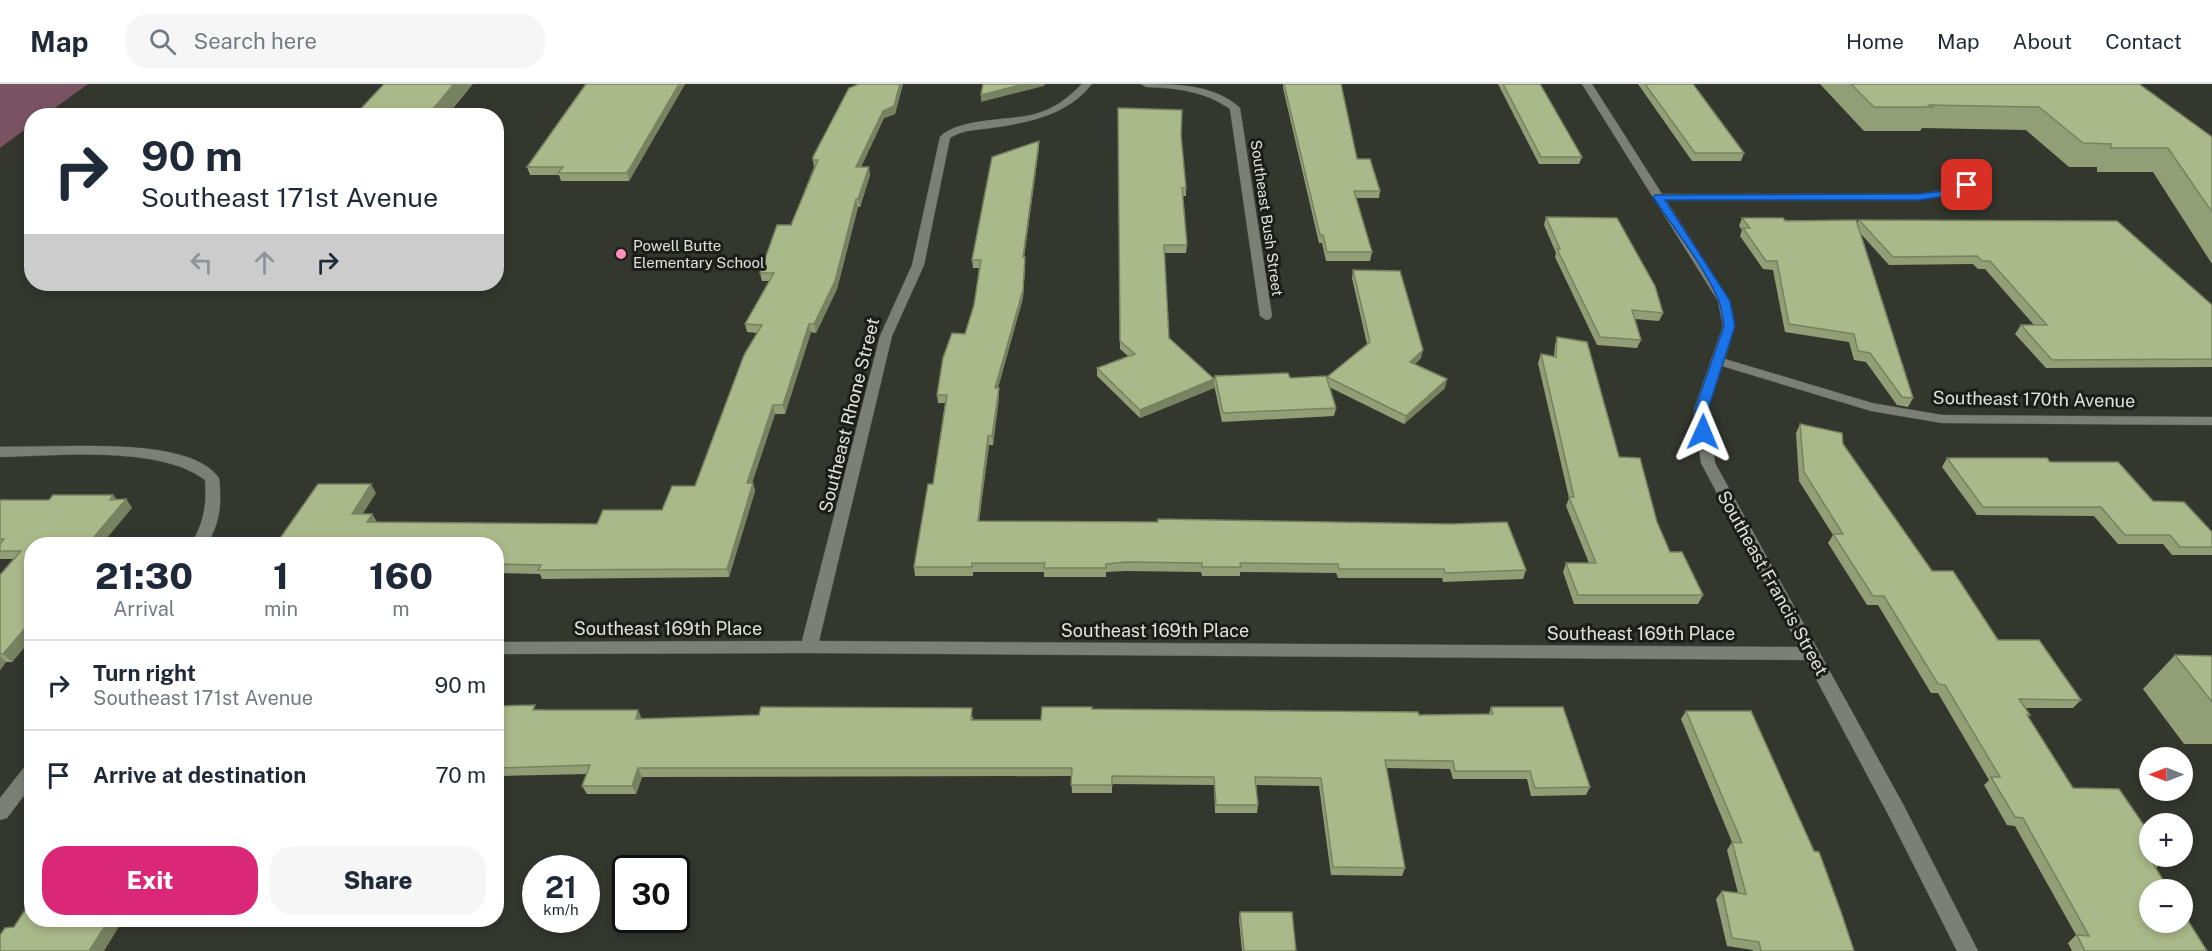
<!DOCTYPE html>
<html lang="en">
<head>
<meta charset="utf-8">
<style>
	body { margin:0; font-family:"Public Sans",sans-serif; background:#f6f6f7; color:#1f2937; height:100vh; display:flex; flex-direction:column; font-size:22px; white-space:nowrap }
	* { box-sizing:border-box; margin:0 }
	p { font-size:20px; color:#747a83 }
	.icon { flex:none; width:33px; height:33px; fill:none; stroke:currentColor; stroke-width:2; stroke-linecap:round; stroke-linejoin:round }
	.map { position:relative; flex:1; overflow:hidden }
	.details { position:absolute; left:24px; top:453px; width:480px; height:390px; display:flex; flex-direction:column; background:#fff; border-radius:24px; box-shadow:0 3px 9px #0003 }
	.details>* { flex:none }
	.top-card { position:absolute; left:24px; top:24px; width:480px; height:183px; border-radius:24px; box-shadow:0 3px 9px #0003; background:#fff; color:#1f2937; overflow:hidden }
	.needle { width:39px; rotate:270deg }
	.fabs { position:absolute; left:2139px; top:663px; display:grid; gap:12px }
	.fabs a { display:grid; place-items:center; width:54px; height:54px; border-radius:50%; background:#fff; box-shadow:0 3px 9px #0003; font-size:30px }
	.speed { position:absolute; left:522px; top:771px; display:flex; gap:12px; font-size:30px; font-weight:700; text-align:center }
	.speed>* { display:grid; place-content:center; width:78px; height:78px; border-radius:50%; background:#fff; box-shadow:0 3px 9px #0003; line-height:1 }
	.speed small { font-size:15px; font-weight:400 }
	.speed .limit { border:3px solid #111; border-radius:9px; background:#fff; color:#111 }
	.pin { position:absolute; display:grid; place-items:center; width:51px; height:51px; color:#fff; margin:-26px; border-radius:12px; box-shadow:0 3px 9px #0006 }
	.me { position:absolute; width:66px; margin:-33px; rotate:1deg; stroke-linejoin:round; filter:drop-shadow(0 0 4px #0008) }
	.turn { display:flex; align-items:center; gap:21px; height:126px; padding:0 18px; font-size:27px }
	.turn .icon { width:78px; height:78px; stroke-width:2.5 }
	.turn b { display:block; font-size:42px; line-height:51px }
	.lanes { display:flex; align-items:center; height:57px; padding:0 18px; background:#0003; justify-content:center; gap:30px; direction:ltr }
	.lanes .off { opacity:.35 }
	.eta { display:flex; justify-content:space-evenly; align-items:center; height:102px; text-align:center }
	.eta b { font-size:36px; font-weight:800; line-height:42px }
	.primary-button { display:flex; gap:12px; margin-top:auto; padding:12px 18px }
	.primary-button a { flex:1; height:69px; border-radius:24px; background:#db2777; color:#fff; font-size:24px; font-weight:800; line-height:69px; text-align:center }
	.primary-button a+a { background:#f6f6f7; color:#1f2937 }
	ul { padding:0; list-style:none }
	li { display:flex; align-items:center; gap:18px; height:90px; padding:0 18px; border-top:2px solid #e0e1e3 }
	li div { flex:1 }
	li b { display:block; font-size:22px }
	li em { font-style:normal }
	header { display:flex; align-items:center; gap:36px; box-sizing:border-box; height:84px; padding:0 30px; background:#fff; border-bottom:2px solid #e0e1e3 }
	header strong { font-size:28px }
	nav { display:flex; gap:33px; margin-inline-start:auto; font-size:21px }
	.search { width:420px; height:54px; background:#f6f6f7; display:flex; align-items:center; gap:15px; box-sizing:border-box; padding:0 21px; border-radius:24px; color:#747a83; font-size:22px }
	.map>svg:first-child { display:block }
	.green { fill:#795361 }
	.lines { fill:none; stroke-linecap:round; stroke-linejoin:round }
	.minor-casing { stroke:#52554d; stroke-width:1 }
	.minor { fill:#7c7f75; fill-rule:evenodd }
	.wall { fill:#929f76 }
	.shaded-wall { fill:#778260 }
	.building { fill:#aab989; stroke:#778260; stroke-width:1.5 }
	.route { fill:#1a73e8; stroke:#114b97; stroke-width:1.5 }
	.poi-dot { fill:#ff8ebb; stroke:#1c1d19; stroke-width:2 }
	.labels { text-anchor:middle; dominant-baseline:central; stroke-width:6; stroke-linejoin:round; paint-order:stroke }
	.far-street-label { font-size:15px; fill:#e0e2dc; stroke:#1c1d19 }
	.far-poi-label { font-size:15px; fill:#e0e2dc; stroke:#1c1d19; text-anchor:start }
	.street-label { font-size:18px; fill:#e0e2dc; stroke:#1c1d19 }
</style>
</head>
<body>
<header>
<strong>Map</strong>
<div class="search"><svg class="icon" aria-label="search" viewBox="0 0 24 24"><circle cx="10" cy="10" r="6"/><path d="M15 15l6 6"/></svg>Search here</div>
<nav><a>Home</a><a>Map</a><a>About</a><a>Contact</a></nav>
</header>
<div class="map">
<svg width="2212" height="867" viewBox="0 0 2212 867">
	<rect width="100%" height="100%" fill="#34372e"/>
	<!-- green -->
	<path class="green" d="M 0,0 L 88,0 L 45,31 L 32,32 L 31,41 L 0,64 Z"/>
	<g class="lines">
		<defs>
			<path id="minor" d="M 1082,0 L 1092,0 C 1066,32 1030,38 991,44 C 976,46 962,46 950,54 L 924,181 L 892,252 L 819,557 L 1799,563 L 1701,379 L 1694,325 L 1723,242 L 1718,217 L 1582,0 L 1592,0 L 1662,110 L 1919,110 L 1951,105 L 1976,91 L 1984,91 L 1984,95 L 1958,110 L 1919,116 L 1666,116 L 1730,217 L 1735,242 L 1725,275 L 1872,319 L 1942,331 L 2212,333 L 2212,341 L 1942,339 L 1871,327 L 1722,282 L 1708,325 L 1715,379 L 1904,722 L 1978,867 L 1957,867 L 1890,734 L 1806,576 L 809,569 L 496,570 L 496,558 L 802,557 L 880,252 L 912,181 L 940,53 C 958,34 1009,37 1035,30 C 1054,25 1068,14 1082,0 Z
				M 1141,0 C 1175,0 1214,0 1240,24 L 1272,232 L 1270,235 L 1266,236 L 1260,232 L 1230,25 C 1204,7 1177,4 1146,3 Z
				M 72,362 C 110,362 196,360 219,394 C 222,418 220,440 207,460 L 191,460 C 204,439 207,420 205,396 C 159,361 57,372 0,373 L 0,363 Z
				M 32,679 L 32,701 L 7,734 L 0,736 L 0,714 L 26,681 Z"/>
		</defs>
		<!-- minor casing -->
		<use href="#minor" class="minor-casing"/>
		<!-- minor -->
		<use href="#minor" class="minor"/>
	</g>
	<!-- wall -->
	<path class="wall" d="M 586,0 L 685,0 L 629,97 L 561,97 L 559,91 L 530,91 L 527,83 Z
		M 859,0 L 903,0 L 895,30 L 884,34 L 861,83 L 870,91 L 860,123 L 858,123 L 837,205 L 816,249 L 811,248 L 785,330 L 775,330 L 752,399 L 753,399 L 755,407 L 729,493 L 542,495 L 540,490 L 496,489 L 496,460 L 276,460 L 376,409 L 362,430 L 372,430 L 377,438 L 597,440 L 662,426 L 695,402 L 757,249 L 747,248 L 745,240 L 769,197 L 762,197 L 760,189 L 791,141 L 814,83 L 813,76 Z
		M 1283,0 L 1341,0 L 1357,75 L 1380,107 L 1379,114 L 1356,114 L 1372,168 L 1370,177 L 1326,177 L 1322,159 L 1319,159 L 1283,4 Z
		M 1498,0 L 1540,0 L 1582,73 L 1579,80 L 1539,80 Z
		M 1638,0 L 1693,0 L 1744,69 L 1741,77 L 1692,77 Z
		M 1820,0 L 2139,0 L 2212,53 L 2212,180 L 2153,88 L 2097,88 L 2097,83 L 2069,83 L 2026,46 L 1922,44 L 1920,47 L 1864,47 Z
		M 1118,24 L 1181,51 L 1186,104 L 1186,112 L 1183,112 L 1187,161 L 1186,169 L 1164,169 L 1169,254 L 1214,295 L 1215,292 L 1327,295 L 1327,293 L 1367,260 L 1352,194 L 1353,186 L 1421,274 L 1415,280 L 1445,304 L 1404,340 L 1329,303 L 1336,324 L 1334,332 L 1222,338 L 1214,301 L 1214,304 L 1140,334 L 1097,292 L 1097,284 L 1128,272 L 1120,265 Z
		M 1039,64 L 1024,173 L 1025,181 L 1023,214 L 998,304 L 999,313 L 993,361 L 989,361 L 979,437 L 1526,486 L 1523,495 L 1443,498 L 1442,494 L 1338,494 L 1336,489 L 1240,488 L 1240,492 L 1202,492 L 1201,488 L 1126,487 L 1106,488 L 1106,493 L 1044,493 L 1044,488 L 973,488 L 973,492 L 915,492 L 914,483 L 933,400 L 945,319 L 938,319 L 937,311 L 965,250 L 974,221 L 979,184 L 973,184 L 972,176 Z
		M 1546,133 L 1663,229 L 1659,237 L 1635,235 L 1641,256 L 1637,264 L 1597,261 L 1555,173 L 1556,169 L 1544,141 Z
		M 1742,134 L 1857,139 L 1859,136 L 2212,221 L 2212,283 L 2046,284 L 2015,250 L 2021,241 L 2034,241 L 1985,185 L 1978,185 L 1973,180 L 1889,181 L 1861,150 L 1913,314 L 1908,323 L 1897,321 L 1866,278 L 1854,276 L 1849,258 L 1785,248 L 1773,186 L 1763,185 L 1740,152 L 1742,146 L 1739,142 Z
		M 1557,253 L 1619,373 L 1657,438 L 1670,468 L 1703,511 L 1698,520 L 1574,520 L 1563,488 L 1566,479 L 1589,479 L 1566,422 L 1569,414 L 1538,279 L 1541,270 L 1554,272 L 1555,261 Z
		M 1800,340 L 1843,360 L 1932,487 L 1998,556 L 2081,616 L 2073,624 L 2025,624 L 2030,631 L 2028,634 L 2073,704 L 2166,776 L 2156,784 L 2207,867 L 2072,867 L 2068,859 L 2076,851 L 2015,742 L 2007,741 L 1984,701 L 1989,696 L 1938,609 L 1931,609 L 1878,521 L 1867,521 L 1828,459 L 1833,451 L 1799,397 L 1796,349 Z
		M 1947,374 L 2050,378 L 2153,417 L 2212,448 L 2212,471 L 2172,471 L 2163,460 L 2118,460 L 2094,432 L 1977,431 L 1942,383 Z
		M 113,411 L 117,416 L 126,415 L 132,424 L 32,460 L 32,554 L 12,578 L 6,578 L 0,586 L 0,491 L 13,475 L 0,475 L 0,416 L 49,416 Z
		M 2175,571 L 2212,572 L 2212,660 L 2184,660 L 2143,605 Z
		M 496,622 L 642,634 L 973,633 L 973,636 L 1041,636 L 1092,625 L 1419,631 L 1489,630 L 1491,623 L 1590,703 L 1586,711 L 1531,712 L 1527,695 L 1453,695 L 1450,685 L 1386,684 L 1405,784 L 1402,792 L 1331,791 L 1319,702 L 1256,701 L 1258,721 L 1257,729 L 1215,729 L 1214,701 L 1112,700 L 1112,709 L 1072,709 L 1071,692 L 642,693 L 636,710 L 587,710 L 582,702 L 587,690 L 502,692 L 496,708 Z
		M 1686,627 L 1854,867 L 1753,867 L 1753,866 L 1727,862 L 1716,815 L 1722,807 L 1738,809 L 1727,766 L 1732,758 L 1681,635 Z
		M 1240,828 L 1296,867 L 1242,867 L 1239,836 Z"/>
	<!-- shaded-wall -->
	<path class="shaded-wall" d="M 454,0 L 473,0 L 447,32 L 427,32 Z
		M 679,0 L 685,0 L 629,97 L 627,89 Z
		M 900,0 L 903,0 L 895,30 L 884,34 L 857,91 L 856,83 L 883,27 Z
		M 1024,0 L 1045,0 L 1044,2 L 981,18 L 981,11 Z
		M 1039,57 L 1039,64 L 1023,181 L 1023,173 Z
		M 869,83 L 870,91 L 860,123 L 858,115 Z
		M 856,115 L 858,123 L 837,205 L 816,249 L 814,240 Z
		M 1025,173 L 1025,181 L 1023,214 L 995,313 L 995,304 Z
		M 809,240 L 811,248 L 785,330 L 783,321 Z
		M 1423,266 L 1421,274 L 1408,287 L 1410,278 Z
		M 1214,295 L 1214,304 L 1140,334 L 1140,326 Z
		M 1447,295 L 1445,304 L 1404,340 L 1406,332 Z
		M 999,304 L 999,313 L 993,361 L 992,352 Z
		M 773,321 L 775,330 L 749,407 L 747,399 Z
		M 988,352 L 989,361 L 978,445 L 978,437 Z
		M 753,399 L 755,407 L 729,493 L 727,485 Z
		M 371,400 L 376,409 L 357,439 L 352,430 Z
		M 113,411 L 120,419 L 110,416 Z
		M 126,415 L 132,424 L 102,460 L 88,460 Z
		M 372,430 L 377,439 L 367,438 Z
		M 32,528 L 32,554 L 12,578 L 3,570 L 26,534 Z
		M 0,572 L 6,578 L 0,586 Z
		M 638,626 L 642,635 L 636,635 Z
		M 497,684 L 502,692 L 496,708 L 496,686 Z
		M 638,684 L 642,693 L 636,710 L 632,702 Z
		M 109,836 L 123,836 L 104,867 L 89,867 Z"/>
	<!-- building -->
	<path class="building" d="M 384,0 L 454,0 L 427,32 L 354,32 Z
		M 586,0 L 679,0 L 627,89 L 558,89 L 563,83 L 527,83 Z
		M 859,0 L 900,0 L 894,22 L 883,27 L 856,83 L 869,83 L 858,115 L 856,115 L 835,197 L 814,240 L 809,240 L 783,321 L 773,321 L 747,399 L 753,399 L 727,485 L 538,486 L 541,481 L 496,480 L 496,460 L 276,460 L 318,400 L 371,400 L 352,430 L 372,430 L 367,438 L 597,440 L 603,426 L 662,426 L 672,402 L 695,402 L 744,271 L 762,241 L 745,240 L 774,189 L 760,189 L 777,141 L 791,141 L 818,76 L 813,76 L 813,73 L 849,4 Z
		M 983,0 L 1024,0 L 981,11 Z
		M 1284,0 L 1341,0 L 1357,75 L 1370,75 L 1380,107 L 1354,107 L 1372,168 L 1327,168 L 1323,151 L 1320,151 Z
		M 1503,0 L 1540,0 L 1582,73 L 1541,73 Z
		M 1645,0 L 1693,0 L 1744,69 L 1695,69 Z
		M 1851,0 L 2139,0 L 2212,53 L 2212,128 L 2168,64 L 2111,64 L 2111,60 L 2083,59 L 2039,23 L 1929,21 L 1932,23 L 1874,23 Z
		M 1118,24 L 1182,26 L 1181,51 L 1186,104 L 1182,104 L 1187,161 L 1164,161 L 1169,254 L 1214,295 L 1140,326 L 1097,284 L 1135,270 L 1120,257 Z
		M 1039,57 L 1023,173 L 1025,173 L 1023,206 L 995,304 L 999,304 L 992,352 L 988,352 L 978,437 L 1158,438 L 1158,435 L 1451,440 L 1507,438 L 1526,486 L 1445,489 L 1444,485 L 1339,485 L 1338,480 L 1240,479 L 1241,483 L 1202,483 L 1202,479 L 1126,478 L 1106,480 L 1106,484 L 1044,484 L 1045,479 L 972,479 L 972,483 L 914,483 L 928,400 L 933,400 L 947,311 L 937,311 L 943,274 L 952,249 L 965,250 L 974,221 L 981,176 L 972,176 L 992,73 Z
		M 1546,133 L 1617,134 L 1655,202 L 1663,229 L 1632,226 L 1641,256 L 1600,253 L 1557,165 L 1560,165 Z
		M 1742,134 L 1783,134 L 1785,137 L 1856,136 L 1913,314 L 1902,313 L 1870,269 L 1858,267 L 1854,250 L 1789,240 L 1777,177 L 1766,177 L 1743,144 L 1750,144 Z
		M 1859,136 L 2117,137 L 2212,221 L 2212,275 L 2052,276 L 2021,241 L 2047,241 L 1990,177 L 1982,177 L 1977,172 L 1893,173 Z
		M 1353,186 L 1400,187 L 1423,266 L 1410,278 L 1447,295 L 1406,332 L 1327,293 L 1370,258 Z
		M 1557,253 L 1587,258 L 1619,373 L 1640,374 L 1657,438 L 1670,468 L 1682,468 L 1703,511 L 1578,511 L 1566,479 L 1596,479 L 1569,413 L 1574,413 L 1541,270 L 1556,273 Z
		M 1288,289 L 1290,294 L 1326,292 L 1336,324 L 1223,329 L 1215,292 Z
		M 1800,340 L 1842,349 L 1843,360 L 1932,487 L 1953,487 L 1998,556 L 2039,556 L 2081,616 L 2019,615 L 2030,631 L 2027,631 L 2073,704 L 2119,705 L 2150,750 L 2150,772 L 2164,772 L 2166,776 L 2151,776 L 2169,806 L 2150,806 L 2150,838 L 2182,838 L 2182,827 L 2207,867 L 2085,867 L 2077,851 L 2089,852 L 2023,734 L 2015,733 L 1991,693 L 2000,693 L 1945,601 L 1938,600 L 1884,512 L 1873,512 L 1833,450 L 1843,450 L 1804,388 Z
		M 1947,374 L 2047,374 L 2050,378 L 2118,378 L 2153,417 L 2184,418 L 2212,448 L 2212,463 L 2180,463 L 2170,451 L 2125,451 L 2101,423 L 1983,423 Z
		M 53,411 L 113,411 L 110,416 L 126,415 L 88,460 L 32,460 L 32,528 L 26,534 L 32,534 L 32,536 L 3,570 L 0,570 L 0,491 L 21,467 L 0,467 L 0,460 L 4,455 L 0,455 L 0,416 L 49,416 Z
		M 2175,571 L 2212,572 L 2212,618 Z
		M 535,621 L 533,626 L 638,626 L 636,635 L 759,631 L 761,623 L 972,624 L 971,636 L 1041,636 L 1042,623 L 1092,623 L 1092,625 L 1418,628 L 1419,631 L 1493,630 L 1491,623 L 1563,623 L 1590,703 L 1535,704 L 1530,687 L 1455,687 L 1453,677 L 1385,676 L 1405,784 L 1333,783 L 1321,694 L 1255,693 L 1258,721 L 1216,721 L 1214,693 L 1112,692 L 1112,701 L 1071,701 L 1072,684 L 638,684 L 632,702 L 582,702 L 590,681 L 497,684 L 496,686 L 496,622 Z
		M 1686,627 L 1751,627 L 1814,767 L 1819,768 L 1841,828 L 1854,867 L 1761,867 L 1759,858 L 1732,854 L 1722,807 L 1746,810 L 1732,758 L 1742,759 Z
		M 29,820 L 32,820 L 32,836 L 109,836 L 89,867 L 0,867 L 0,851 L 5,844 L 14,843 Z
		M 1240,828 L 1292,828 L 1296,867 L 1244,867 Z"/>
	<!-- route -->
	<path class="route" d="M 1967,98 L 1970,99 L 1970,103 L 1954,111 L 1919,116 L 1665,116 L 1730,217 L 1735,242 L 1708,325 L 1709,348 L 1703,352 L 1698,351 L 1695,325 L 1724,242 C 1722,234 1722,223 1718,215 C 1703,180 1674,145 1653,113 L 1655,111 L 1919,110 L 1951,106 Z"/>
	<!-- markers -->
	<circle class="poi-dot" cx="621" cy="170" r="6"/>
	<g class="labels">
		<!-- far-street labels -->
		<g class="far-street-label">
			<text transform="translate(1267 134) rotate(82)">Southeast Bush Street</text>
		</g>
		<!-- far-poi labels -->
		<g class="far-poi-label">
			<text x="633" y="161">Powell Butte<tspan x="633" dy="17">Elementary School</tspan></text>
		</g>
		<!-- street labels -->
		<g class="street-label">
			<text transform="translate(2034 315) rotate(1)">Southeast 170th Avenue</text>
			<text transform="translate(849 331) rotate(-76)">Southeast Rhone Street</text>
			<text transform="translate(1773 499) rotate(61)">Southeast Francis Street</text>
			<text x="668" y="544">Southeast 169th Place</text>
			<text x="1155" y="546">Southeast 169th Place</text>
			<text x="1641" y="549">Southeast 169th Place</text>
		</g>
	</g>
</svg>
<div class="fabs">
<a><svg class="needle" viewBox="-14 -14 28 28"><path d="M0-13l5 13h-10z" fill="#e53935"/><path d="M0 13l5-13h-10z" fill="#747a83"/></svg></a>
<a>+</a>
<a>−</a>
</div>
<div class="speed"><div>21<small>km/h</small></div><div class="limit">30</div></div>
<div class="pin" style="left:1967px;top:101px;background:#d93025"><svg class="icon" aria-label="arrive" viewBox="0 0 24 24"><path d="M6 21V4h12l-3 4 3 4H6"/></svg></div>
<svg class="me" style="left:1703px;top:348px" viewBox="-20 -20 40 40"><path d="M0-17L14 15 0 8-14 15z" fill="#1a73e8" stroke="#fff" stroke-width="4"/></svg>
<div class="top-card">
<div class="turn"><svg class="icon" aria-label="right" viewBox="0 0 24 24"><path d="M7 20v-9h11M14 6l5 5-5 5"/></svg><div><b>90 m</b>Southeast 171st Avenue</div></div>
<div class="lanes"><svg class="icon off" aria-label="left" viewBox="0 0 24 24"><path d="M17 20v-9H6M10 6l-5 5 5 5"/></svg><svg class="icon off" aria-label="ahead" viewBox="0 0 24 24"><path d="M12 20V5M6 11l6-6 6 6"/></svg><svg class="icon" aria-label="right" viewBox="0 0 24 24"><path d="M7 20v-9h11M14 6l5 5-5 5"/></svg></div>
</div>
<section class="details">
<div class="eta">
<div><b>21:30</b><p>Arrival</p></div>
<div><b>1</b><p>min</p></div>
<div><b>160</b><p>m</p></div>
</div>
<ul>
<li><svg class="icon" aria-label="right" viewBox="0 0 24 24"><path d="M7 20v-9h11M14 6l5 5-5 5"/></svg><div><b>Turn right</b><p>Southeast 171st Avenue</p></div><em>90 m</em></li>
<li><svg class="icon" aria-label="arrive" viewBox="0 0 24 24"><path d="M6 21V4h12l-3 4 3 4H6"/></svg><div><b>Arrive at destination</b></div><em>70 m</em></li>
</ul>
<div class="primary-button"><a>Exit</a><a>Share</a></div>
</section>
</div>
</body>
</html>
